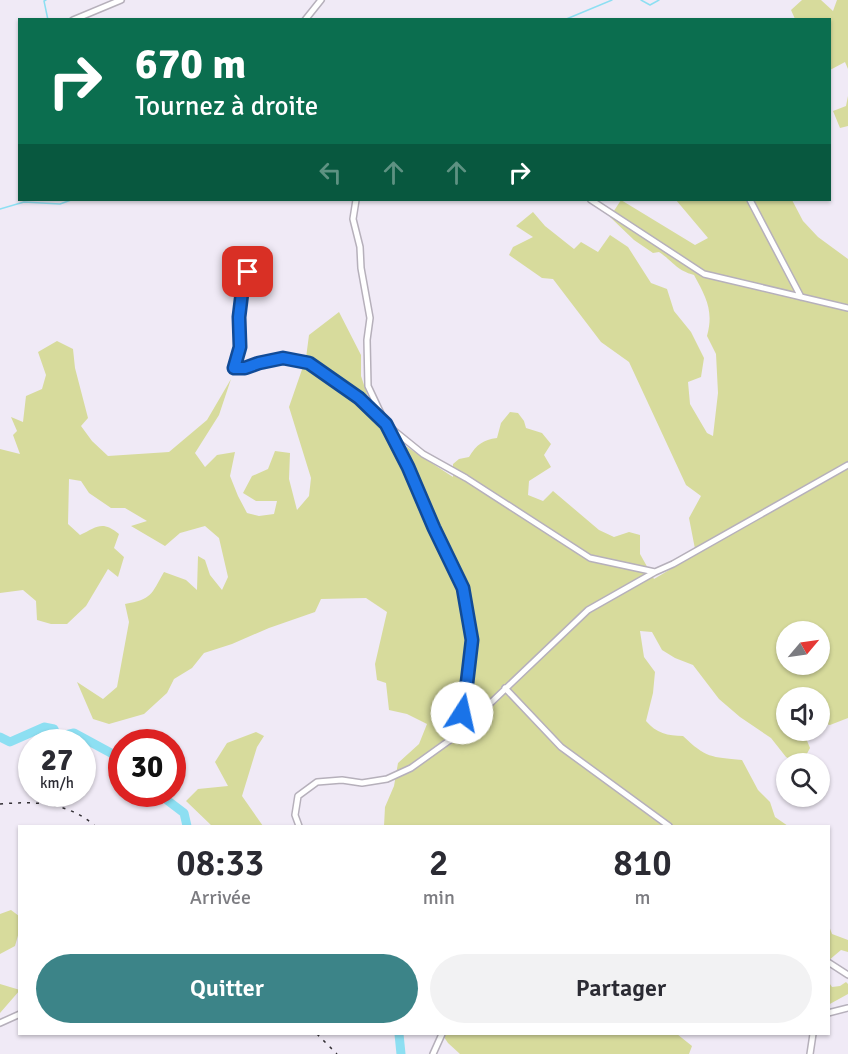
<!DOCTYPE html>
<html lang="fr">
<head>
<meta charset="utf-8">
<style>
	body { margin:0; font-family:Signika,sans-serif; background:#f2f2f3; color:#2b2b33; height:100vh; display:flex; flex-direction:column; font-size:22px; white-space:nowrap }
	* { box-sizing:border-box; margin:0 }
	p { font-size:20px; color:#7c7c81 }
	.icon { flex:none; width:33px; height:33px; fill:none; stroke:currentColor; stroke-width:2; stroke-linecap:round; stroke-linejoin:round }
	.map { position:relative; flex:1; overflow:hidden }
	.side { position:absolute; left:18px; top:825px; width:812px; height:210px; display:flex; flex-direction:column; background:#fff; border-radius:0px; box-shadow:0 2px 4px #0004 }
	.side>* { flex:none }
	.hud { position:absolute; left:18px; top:18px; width:813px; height:183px; border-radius:0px; box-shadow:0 2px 4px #0004; background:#0b6e4f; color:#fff; overflow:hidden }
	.needle { width:39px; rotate:61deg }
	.buttons { position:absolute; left:776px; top:621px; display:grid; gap:12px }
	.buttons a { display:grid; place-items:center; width:54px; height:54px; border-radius:50%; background:#fff; box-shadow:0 2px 4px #0004; font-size:30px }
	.speed { position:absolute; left:18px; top:729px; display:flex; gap:12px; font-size:30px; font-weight:700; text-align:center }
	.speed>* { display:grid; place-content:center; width:78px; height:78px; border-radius:50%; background:#fff; box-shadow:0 2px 4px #0004; line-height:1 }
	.speed small { font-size:15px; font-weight:400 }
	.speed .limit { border:9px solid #d22; background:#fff; color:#111 }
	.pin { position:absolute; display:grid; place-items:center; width:51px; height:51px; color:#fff; margin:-26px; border-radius:12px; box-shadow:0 3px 9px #0006 }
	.me { position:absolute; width:66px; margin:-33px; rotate:10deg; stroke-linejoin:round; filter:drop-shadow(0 0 4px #0008) }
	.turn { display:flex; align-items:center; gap:21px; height:126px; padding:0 18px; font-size:27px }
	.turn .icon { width:78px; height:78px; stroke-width:2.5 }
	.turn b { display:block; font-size:42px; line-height:51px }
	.lanes { display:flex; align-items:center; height:57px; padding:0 18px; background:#0003; justify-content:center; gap:30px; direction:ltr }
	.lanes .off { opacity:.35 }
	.eta { display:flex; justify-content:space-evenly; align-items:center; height:102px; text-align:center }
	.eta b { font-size:36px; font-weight:600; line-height:42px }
	.button { display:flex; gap:12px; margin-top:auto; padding:12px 18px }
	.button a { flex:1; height:69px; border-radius:36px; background:#3c8488; color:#fff; font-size:24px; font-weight:600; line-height:69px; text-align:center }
	.button a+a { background:#f2f2f3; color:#2b2b33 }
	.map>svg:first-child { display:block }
	.green { fill:#d7db9c; fill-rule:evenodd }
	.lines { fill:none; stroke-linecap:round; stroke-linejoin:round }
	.stream { stroke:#8ddff2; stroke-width:1.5 }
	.river { stroke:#8ddff2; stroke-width:9 }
	.street-casing { stroke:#b6b0bb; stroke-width:8 }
	.street { stroke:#fff; stroke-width:5 }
	.rail { stroke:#322f34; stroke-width:1.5; stroke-dasharray:3 6; stroke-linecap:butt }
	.route-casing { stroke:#114b97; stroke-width:15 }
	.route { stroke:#1a73e8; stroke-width:10 }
</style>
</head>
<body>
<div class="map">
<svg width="848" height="1054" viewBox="0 0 848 1054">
	<rect width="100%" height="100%" fill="#f0eaf6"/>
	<!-- green -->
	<path class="green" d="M 802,0 L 821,0 L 833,11 L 837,0 L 848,0 L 848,69 L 845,62 L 830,70 L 830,20 L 795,19 L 791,10 Z
		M 848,96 L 848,126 L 840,128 L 833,111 L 846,106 Z
		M 621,200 L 695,245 L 708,238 L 676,200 L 792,200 L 803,221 L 818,237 L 848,259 L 848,718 L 830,725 L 819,722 L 819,698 L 786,698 L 786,730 L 803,731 L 810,748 L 802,763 L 797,763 L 786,757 L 771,738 L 740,717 L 719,699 L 693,665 L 675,658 L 662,650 L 652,632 L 640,631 L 644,657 L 655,672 L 653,693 L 646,721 C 656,733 668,736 683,736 C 706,758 711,757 742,760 L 758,790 L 770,802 L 775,817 L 788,826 L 384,826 L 385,807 L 394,786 L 398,763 L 419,744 L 427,724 L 407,714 L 389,710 L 386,683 L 377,680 L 375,664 L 387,612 L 366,598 L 321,599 L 315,612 L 269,628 L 232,644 L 204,653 L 192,668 L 174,679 L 167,693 L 144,714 L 109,724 L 93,719 L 77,682 L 103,699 L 117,687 L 129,622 L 125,604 C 152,599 151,595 164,572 L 186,580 L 197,590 L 198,556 L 205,560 L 210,575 L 222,590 L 228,577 L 219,538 L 205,526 L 180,533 L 165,546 L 131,526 L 147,521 L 125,508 L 111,508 L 89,493 L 81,481 L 69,479 L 68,524 L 80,535 C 97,527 102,520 119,534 L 114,548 L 124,557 L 118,577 L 108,569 L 86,606 L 67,624 L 51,624 L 37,620 L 36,601 L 23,590 L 0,593 L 0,449 L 20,454 L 13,435 L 17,431 L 11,417 L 23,422 L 26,396 L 42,389 L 46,375 L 38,352 L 57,341 L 73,349 L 75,368 L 88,418 L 81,426 L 92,441 L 108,456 L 169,452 L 207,420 L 231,379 L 219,415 L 195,453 L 205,467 L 217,455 L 235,452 L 230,476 L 238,496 L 247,513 L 259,516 L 274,514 L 277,501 L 256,501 L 243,493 L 252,476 L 268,469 L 275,451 L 290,453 L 289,479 L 297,510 L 309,496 L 311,478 L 289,407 L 306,358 L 309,335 L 339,312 L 361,355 L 361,376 L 371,406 L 404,445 L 453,477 L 453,464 L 459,459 L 469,457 C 477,444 483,440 497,438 L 501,423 L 510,412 L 518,413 L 524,421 L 526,428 L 542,433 L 551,444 L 544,455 L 551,467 L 529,481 L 528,495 L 543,501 L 553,491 L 599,530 L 614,537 L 629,532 L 640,535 L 640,554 L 654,579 L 696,554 L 689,518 L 701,496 L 686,485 L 629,362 L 601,342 L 553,279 L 542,278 L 509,255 L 513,247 L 533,237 L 516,226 L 533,212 L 545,226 L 574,249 L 581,242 L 598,252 L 610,235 L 628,247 L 651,283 L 667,289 L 674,311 L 691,332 L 704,358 L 701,377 L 688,382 L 690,404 L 707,433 L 713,436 L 718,393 L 716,354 L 707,336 C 714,311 706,297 694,275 C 676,270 674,262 659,252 L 653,253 L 634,240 L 610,217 ZM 786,632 L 819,632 L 819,664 L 786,664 Z
		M 256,732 L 264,736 L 257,747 L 242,796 L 263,826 L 212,826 L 186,801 L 198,789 L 228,786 L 215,762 L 227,743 Z
		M 11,910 L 19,916 L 19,932 L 15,946 L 0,954 L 0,914 Z
		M 828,923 L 832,934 L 848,940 L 848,952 L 841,950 L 828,961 Z
		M 828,981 L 832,987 L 840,986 L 846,982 L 848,984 L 848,994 L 828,1005 Z
		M 0,984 L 20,990 L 0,1013 Z
		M 442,1034 L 677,1034 L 692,1046 L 689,1054 L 460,1054 L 448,1043 Z"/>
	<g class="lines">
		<!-- stream -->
		<path class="stream" d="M 46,0 L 44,1 L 48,20
			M 641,0 L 650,5 L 659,0
			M 564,20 L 612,0
			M 0,209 L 24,202 L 60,204 L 71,200"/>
		<!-- river -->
		<path class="river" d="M 0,737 L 10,742 L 44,727 L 54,729 L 57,737 L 74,733 L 122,759
			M 159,794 L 184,813 L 187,826
			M 399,1034 L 401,1054"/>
		<defs>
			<path id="street" d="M 73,20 L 121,0
				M 305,20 L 321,0
				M 356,200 L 353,219 L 360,247 L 361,268 L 370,318 L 367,340 L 368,386 L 384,420
				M 591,200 L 704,274 L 848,308
				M 750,200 L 801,297
				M 263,260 C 233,276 242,316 240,345 C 240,353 236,361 234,368 L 245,368 L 259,363 L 283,358 L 309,363 L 359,398 L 386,424 L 423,454 L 466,478 L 590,558 L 655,572 L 673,564 L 848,465
				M 388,428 L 408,467 L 434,528 L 463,588 L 472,640 L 467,691 L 457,735
				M 505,688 L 561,747 L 669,826
				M 299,826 L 295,815 L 298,796 L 317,782 L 342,780 L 362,783 L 387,779 L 411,768 L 457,735 L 588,610 L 655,572
				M 828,962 L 848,975
				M 828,1013 L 848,1008
				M 0,1023 L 20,1014
				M 433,1054 L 442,1034
				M 810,1054 L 813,1034"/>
		</defs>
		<!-- street casing -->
		<use href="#street" class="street-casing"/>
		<!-- street -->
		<use href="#street" class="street"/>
		<!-- rail -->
		<path class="rail" d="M 0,804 C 35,801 68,802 95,826
			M 317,1034 L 337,1054"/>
	</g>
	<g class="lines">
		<defs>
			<path id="route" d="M 248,272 L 243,284 L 239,317 L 240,347 L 234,368 L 245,368 L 259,363 L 283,358 L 309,363 L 359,398 L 386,424 L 408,467 L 434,528 L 463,588 L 472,640 L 466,691 L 462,713"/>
		</defs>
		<!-- route casing -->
		<use href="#route" class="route-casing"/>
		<!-- route -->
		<use href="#route" class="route"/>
	</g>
</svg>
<div class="buttons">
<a><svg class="needle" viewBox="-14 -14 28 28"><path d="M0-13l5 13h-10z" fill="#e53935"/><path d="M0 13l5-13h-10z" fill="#7c7c81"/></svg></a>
<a><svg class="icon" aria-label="sound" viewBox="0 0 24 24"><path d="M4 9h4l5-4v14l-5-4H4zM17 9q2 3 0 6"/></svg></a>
<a><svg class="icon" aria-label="search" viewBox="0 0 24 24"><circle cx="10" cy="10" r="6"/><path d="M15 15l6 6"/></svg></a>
</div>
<div class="speed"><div>27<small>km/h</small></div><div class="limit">30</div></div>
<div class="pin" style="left:248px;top:272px;background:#d93025"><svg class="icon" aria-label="arrive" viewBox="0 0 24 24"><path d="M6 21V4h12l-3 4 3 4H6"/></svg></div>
<svg class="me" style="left:462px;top:713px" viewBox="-20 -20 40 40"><circle r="19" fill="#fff"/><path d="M0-13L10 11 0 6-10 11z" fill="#1a73e8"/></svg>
<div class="hud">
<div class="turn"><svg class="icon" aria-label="right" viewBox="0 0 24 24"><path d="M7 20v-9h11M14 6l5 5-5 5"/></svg><div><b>670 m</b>Tournez à droite</div></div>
<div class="lanes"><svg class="icon off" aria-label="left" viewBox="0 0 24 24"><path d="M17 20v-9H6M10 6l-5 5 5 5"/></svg><svg class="icon off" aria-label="ahead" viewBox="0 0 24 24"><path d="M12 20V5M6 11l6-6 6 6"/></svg><svg class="icon off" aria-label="ahead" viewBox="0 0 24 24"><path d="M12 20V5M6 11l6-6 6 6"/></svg><svg class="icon" aria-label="right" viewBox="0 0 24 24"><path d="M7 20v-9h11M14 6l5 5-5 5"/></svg></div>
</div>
<section class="side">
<div class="eta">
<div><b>08:33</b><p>Arrivée</p></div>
<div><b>2</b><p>min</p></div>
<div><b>810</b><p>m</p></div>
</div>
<div class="button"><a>Quitter</a><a>Partager</a></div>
</section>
</div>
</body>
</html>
